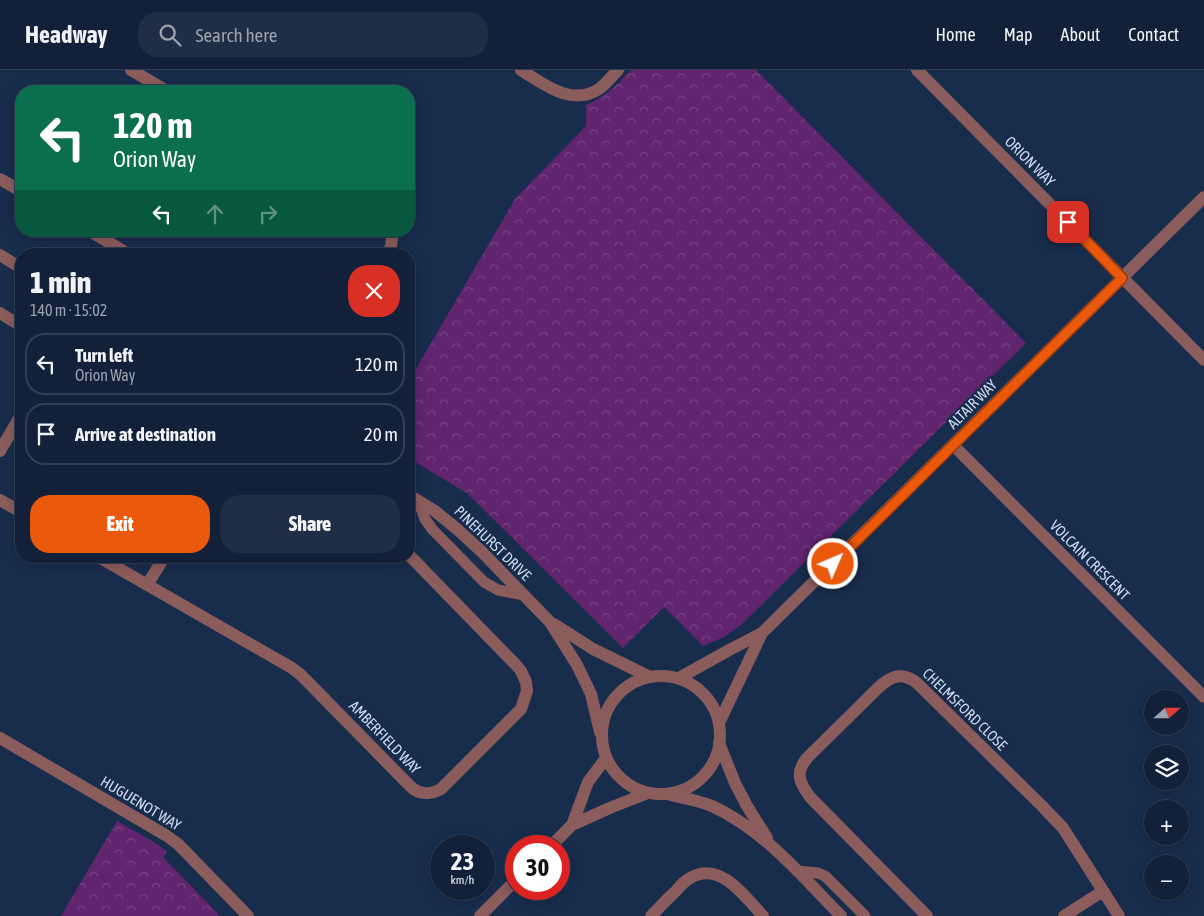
<!DOCTYPE html>
<html lang="en">
<head>
<meta charset="utf-8">
<style>
	body { margin:0; font-family:"Asap Condensed",sans-serif; background:#1f2e44; color:#f1f3f6; height:100vh; display:flex; flex-direction:column; font-size:19px; white-space:nowrap }
	* { box-sizing:border-box; margin:0 }
	p { font-size:16px; color:#9ca3ae }
	.icon { flex:none; width:28px; height:28px; fill:none; stroke:currentColor; stroke-width:2; stroke-linecap:round; stroke-linejoin:round }
	.map { position:relative; flex:1; overflow:hidden }
	.sheet { position:absolute; left:15px; top:178px; width:400px; height:315px; display:flex; flex-direction:column; background:#122139; border-radius:20px; box-shadow:0 2px 12px #0003,0 0 0 1px #313e53 }
	.sheet>* { flex:none }
	.hud { position:absolute; left:15px; top:15px; width:400px; height:152px; border-radius:20px; box-shadow:0 2px 12px #0003,0 0 0 1px #313e53; background:#0b6e4f; color:#fff; overflow:hidden }
	.needle { width:32px; rotate:69deg }
	.controls { position:absolute; left:1144px; top:620px; display:grid; gap:10px }
	.controls a { display:grid; place-items:center; width:45px; height:45px; border-radius:50%; background:#122139; box-shadow:0 2px 12px #0003,0 0 0 1px #313e53; font-size:25px }
	.speed { position:absolute; left:430px; top:765px; display:flex; gap:10px; font-size:25px; font-weight:700; text-align:center }
	.speed>* { display:grid; place-content:center; width:65px; height:65px; border-radius:50%; background:#122139; box-shadow:0 2px 12px #0003,0 0 0 1px #313e53; line-height:1 }
	.speed small { font-size:12px; font-weight:400 }
	.speed .limit { border:8px solid #d22; background:#fff; color:#111 }
	.pin { position:absolute; display:grid; place-items:center; width:42px; height:42px; color:#fff; margin:-21px; border-radius:10px; box-shadow:0 2px 8px #0006 }
	.me { position:absolute; width:55px; margin:-28px; rotate:45deg; stroke-linejoin:round; filter:drop-shadow(0 0 4px #0008) }
	.turn { display:flex; align-items:center; gap:18px; height:105px; padding:0 15px; font-size:22px }
	.turn .icon { width:65px; height:65px; stroke-width:2.5 }
	.turn b { display:block; font-size:35px; line-height:42px }
	.lanes { display:flex; align-items:center; height:48px; padding:0 15px; background:#0003; justify-content:center; gap:25px; direction:ltr }
	.lanes .off { opacity:.35 }
	.round { display:grid; place-items:center; flex:none; width:52px; height:52px; border-radius:20px; background:#1f2e44 }
	.summary { display:flex; align-items:center; justify-content:space-between; height:85px; padding:0 15px }
	h1 { font-size:30px; font-weight:800; line-height:38px }
	.action { display:flex; gap:10px; margin-top:auto; padding:10px 15px }
	.action a { flex:1; height:58px; border-radius:20px; background:#ea580c; color:#fff; font-size:20px; font-weight:800; line-height:58px; text-align:center }
	.action a+a { background:#1f2e44; color:#f1f3f6 }
	ul { padding:0; list-style:none }
	li { display:flex; align-items:center; gap:15px; height:62px; margin:0 10px 8px; padding:0 5px; border:2px solid #313e53; border-radius:20px }
	li div { flex:1 }
	li b { display:block; font-size:19px }
	li em { font-style:normal }
	header { display:flex; align-items:center; gap:30px; box-sizing:border-box; height:70px; padding:0 25px; background:#122139; border-bottom:1px solid #313e53 }
	header strong { font-size:24px }
	nav { display:flex; gap:28px; margin-inline-start:auto; font-size:18px }
	.search { width:350px; height:45px; background:#1f2e44; display:flex; align-items:center; gap:12px; box-sizing:border-box; padding:0 18px; border-radius:20px; color:#9ca3ae; font-size:19px }
	.map>svg:first-child { display:block }
	.park { fill:url(#park-crowns) }
	.lines { fill:none; stroke-linecap:round; stroke-linejoin:round }
	.service { stroke:#8b5c5c; stroke-width:11 }
	.minor { stroke:#8b5c5c; stroke-width:12 }
	.tertiary { stroke:#8b5c5c; stroke-width:12 }
	.route-casing { stroke:#983908; stroke-width:12 }
	.route { stroke:#ea580c; stroke-width:9 }
	.labels { text-anchor:middle; dominant-baseline:central; stroke-width:4.5; stroke-linejoin:round; paint-order:stroke }
	.street-label { font-size:15px; fill:#cfdcf1; stroke:#182c4c }
</style>
</head>
<body>
<header>
<strong>Headway</strong>
<div class="search"><svg class="icon" aria-label="search" viewBox="0 0 24 24"><circle cx="10" cy="10" r="6"/><path d="M15 15l6 6"/></svg>Search here</div>
<nav><a>Home</a><a>Map</a><a>About</a><a>Contact</a></nav>
</header>
<div class="map">
<svg width="1204" height="846" viewBox="0 0 1204 846">
	<defs>
		<pattern id="park-crowns" width="20" height="18" patternUnits="userSpaceOnUse" patternTransform="scale(1.25)"><rect width="20" height="18" fill="#61246f"/><path d="M2 6a3 3 0 1 1 6 0M12 15a3 3 0 1 1 6 0" fill="none" stroke="#774384"/></pattern>
	</defs>
	<rect width="100%" height="100%" fill="#182c4c"/>
	<!-- park -->
	<path class="park" d="M 631,0 L 756,0 L 1026,273 L 742,554 L 724,567 L 703,576 L 664,537 L 623,578 L 468,424 L 409,388 L 409,311 L 515,129 L 586,56 L 586,35 C 607,26 615,16 631,0 Z
		M 117,751 L 157,774 L 167,782 L 163,787 L 220,846 L 61,846 Z"/>
	<g class="lines">
		<!-- service -->
		<path class="service" d="M 418,430 L 425,449 L 432,459 L 484,512 L 498,520 L 524,525
			M 797,801 L 818,803 L 825,806 L 865,846"/>
		<!-- minor -->
		<path class="minor" d="M 131,0 L 167,21
			M 521,0 C 544,14 571,37 599,19 C 606,14 612,6 618,0
			M 917,0 L 1204,290
			M 0,109 L 21,121
			M 90,161 L 128,184
			M 388,184 C 392,176 393,170 391,161
			M 0,243 L 21,256
			M 953,375 L 1204,627
			M 0,381 L 21,345
			M 0,430 L 21,442
			M 97,486 L 292,598 L 301,605 L 410,716 C 419,725 430,725 441,719 L 521,639 L 527,621 L 526,612 L 521,601 L 516,595 L 409,485
			M 147,515 L 165,486
			M 679,608 L 731,579 L 762,563 L 1204,127
			M 719,653 L 762,563
			M 0,668 L 167,766 L 178,774 L 248,846
			M 572,755 L 588,712 L 606,688
			M 551,776 L 572,755 L 612,737 L 648,723
			M 480,846 L 516,810
			M 651,846 C 659,838 667,829 676,821 C 680,816 685,811 690,808 C 720,790 745,827 763,846
			M 927,846 L 810,727 C 799,712 795,703 807,688 L 878,618 C 891,606 902,601 917,613 L 1042,736 L 1063,758 L 1119,846
			M 1064,846 L 1103,821"/>
		<!-- tertiary -->
		<path class="tertiary" d="M 0,185 L 21,198
			M 409,425 L 435,441 L 457,459 L 482,482 L 550,552 L 577,595 L 591,624 L 600,662
			M 554,554 L 593,579 L 650,607
			M602 665a59 59 0 1 1 118 0a59 59 0 1 1-118 0Z
			M 719,673 L 735,713 L 747,736 L 767,768
			M 667,724 C 681,728 698,730 712,736 C 764,760 802,806 841,846"/>
	</g>
	<g class="lines">
		<defs>
			<path id="route" d="M 833,494 L 1122,208 L 1068,152"/>
		</defs>
		<!-- route casing -->
		<use href="#route" class="route-casing"/>
		<!-- route -->
		<use href="#route" class="route"/>
	</g>
	<g class="labels">
		<!-- street labels -->
		<g class="street-label">
			<text transform="translate(1030 91) rotate(45)">ORION WAY</text>
			<text transform="translate(972 334) rotate(-45)">ALTAIR WAY</text>
			<text transform="translate(493 473) rotate(44)">PINEHURST DRIVE</text>
			<text transform="translate(1090 490) rotate(45)">VOLCAIN CRESCENT</text>
			<text transform="translate(965 639) rotate(44)">CHELMSFORD CLOSE</text>
			<text transform="translate(385 667) rotate(46)">AMBERFIELD WAY</text>
			<text transform="translate(141 733) rotate(31)">HUGUENOT WAY</text>
		</g>
	</g>
</svg>
<div class="controls">
<a><svg class="needle" viewBox="-14 -14 28 28"><path d="M0-13l5 13h-10z" fill="#e53935"/><path d="M0 13l5-13h-10z" fill="#9ca3ae"/></svg></a>
<a><svg class="icon" aria-label="layers" viewBox="0 0 24 24"><path d="M12 4l9 5-9 5-9-5zM3 14l9 5 9-5"/></svg></a>
<a>+</a>
<a>−</a>
</div>
<div class="speed"><div>23<small>km/h</small></div><div class="limit">30</div></div>
<div class="pin" style="left:1068px;top:152px;background:#d93025"><svg class="icon" aria-label="arrive" viewBox="0 0 24 24"><path d="M6 21V4h12l-3 4 3 4H6"/></svg></div>
<svg class="me" style="left:833px;top:494px" viewBox="-20 -20 40 40"><circle r="17" fill="#ea580c" stroke="#fff" stroke-width="3"/><path d="M0-11L8 9 0 5-8 9z" fill="#fff"/></svg>
<div class="hud">
<div class="turn"><svg class="icon" aria-label="left" viewBox="0 0 24 24"><path d="M17 20v-9H6M10 6l-5 5 5 5"/></svg><div><b>120 m</b>Orion Way</div></div>
<div class="lanes"><svg class="icon" aria-label="left" viewBox="0 0 24 24"><path d="M17 20v-9H6M10 6l-5 5 5 5"/></svg><svg class="icon off" aria-label="ahead" viewBox="0 0 24 24"><path d="M12 20V5M6 11l6-6 6 6"/></svg><svg class="icon off" aria-label="right" viewBox="0 0 24 24"><path d="M7 20v-9h11M14 6l5 5-5 5"/></svg></div>
</div>
<section class="sheet">
<div class="summary"><div><h1>1 min</h1><p>140 m · 15:02</p></div><a class="round" style="background:#d93025;color:#fff"><svg class="icon" aria-label="close" viewBox="0 0 24 24"><path d="M6 6l12 12M18 6L6 18"/></svg></a></div>
<ul>
<li><svg class="icon" aria-label="left" viewBox="0 0 24 24"><path d="M17 20v-9H6M10 6l-5 5 5 5"/></svg><div><b>Turn left</b><p>Orion Way</p></div><em>120 m</em></li>
<li><svg class="icon" aria-label="arrive" viewBox="0 0 24 24"><path d="M6 21V4h12l-3 4 3 4H6"/></svg><div><b>Arrive at destination</b></div><em>20 m</em></li>
</ul>
<div class="action"><a>Exit</a><a>Share</a></div>
</section>
</div>
</body>
</html>
